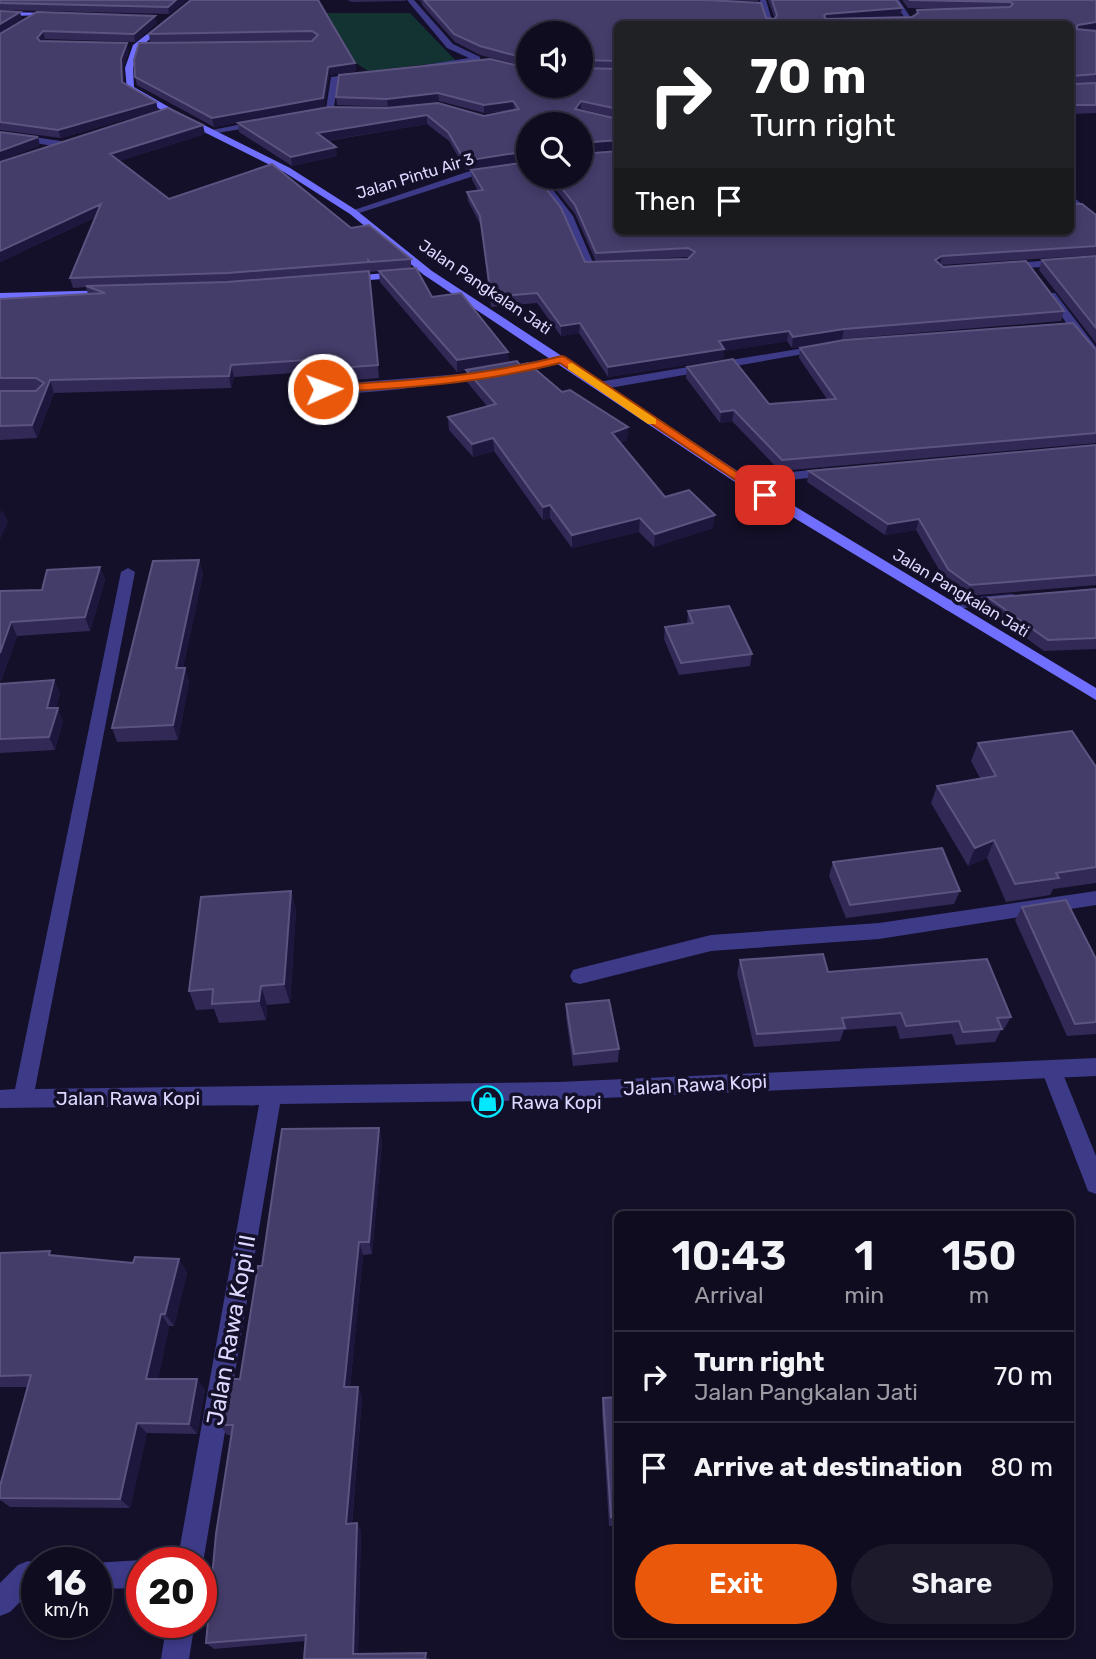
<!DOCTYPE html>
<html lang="en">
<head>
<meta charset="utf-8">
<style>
	body { margin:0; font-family:Rubik,sans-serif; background:#1d1a2c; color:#f1f3f6; height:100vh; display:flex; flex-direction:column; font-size:26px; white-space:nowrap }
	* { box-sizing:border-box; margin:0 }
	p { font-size:23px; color:#9b9ba4 }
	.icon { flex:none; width:38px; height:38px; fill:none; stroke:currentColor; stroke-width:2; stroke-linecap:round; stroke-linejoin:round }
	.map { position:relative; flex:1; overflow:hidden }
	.panel { position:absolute; left:614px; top:1211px; width:460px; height:427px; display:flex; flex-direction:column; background:#0f0c1f; border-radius:10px; box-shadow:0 4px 10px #0003,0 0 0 2px #2f2c3d }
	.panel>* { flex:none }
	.banner { position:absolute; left:614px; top:21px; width:460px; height:214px; border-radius:10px; box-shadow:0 4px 10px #0003,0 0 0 2px #2f2c3d; background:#202124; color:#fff; overflow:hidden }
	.controls { position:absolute; left:516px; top:21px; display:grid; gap:14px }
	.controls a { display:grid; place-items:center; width:77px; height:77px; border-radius:50%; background:#0f0c1f; box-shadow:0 4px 10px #0003,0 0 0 2px #2f2c3d; font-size:35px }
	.speed { position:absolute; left:21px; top:1547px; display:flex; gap:14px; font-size:35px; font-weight:700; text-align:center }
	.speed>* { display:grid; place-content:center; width:91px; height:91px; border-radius:50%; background:#0f0c1f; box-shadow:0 4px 10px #0003,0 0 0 2px #2f2c3d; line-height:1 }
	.speed small { font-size:18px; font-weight:400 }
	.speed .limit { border:10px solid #d22; background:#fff; color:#111 }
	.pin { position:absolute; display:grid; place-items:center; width:60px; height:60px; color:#fff; margin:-30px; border-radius:14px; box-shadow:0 4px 10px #0006 }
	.me { position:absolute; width:77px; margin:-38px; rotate:88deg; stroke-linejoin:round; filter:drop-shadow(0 0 5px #0008) }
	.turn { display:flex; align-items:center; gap:24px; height:147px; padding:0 21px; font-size:32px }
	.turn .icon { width:91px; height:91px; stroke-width:2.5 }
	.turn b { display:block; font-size:49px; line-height:60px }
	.then { display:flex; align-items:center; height:66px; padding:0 21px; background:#0003; gap:14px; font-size:26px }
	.eta { display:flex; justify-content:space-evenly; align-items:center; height:119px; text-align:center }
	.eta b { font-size:42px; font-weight:600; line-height:49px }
	.action { display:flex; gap:14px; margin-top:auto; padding:14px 21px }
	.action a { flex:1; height:80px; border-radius:42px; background:#ea580c; color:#fff; font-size:28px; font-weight:600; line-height:80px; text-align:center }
	.action a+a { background:#1d1a2c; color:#f1f3f6 }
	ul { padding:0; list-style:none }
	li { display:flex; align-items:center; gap:21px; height:91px; padding:0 21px; border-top:2px solid #2f2c3d }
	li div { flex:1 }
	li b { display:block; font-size:26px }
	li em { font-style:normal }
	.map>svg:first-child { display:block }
	.green { fill:#133332 }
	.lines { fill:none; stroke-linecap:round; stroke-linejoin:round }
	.lane { fill:#3d3b88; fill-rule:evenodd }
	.street { fill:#3d3b88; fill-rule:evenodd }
	.secondary { fill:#716fff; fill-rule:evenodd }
	.wall { fill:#322957; fill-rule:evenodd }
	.shaded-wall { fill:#1e173d }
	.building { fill:#443c69; stroke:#5c5480; stroke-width:2 }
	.route { fill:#ea580c; stroke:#983908; stroke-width:2 }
	.slow { fill:#f59e0b }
	.labels { text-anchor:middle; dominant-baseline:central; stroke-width:7; stroke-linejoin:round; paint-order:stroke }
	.far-street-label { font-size:16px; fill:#dcd8ff; stroke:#141029 }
	.street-label { font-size:19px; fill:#dcd8ff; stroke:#141029 }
	.poi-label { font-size:19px; fill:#dcd8ff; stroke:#141029; text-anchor:start }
	.near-street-label { font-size:23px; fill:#dcd8ff; stroke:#141029 }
</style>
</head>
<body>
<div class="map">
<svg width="1096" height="1659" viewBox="0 0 1096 1659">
	<rect width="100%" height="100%" fill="#141029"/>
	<!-- green -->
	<path class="green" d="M 310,13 L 410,13 L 456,61 L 368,71 L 332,47 Z"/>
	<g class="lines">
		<!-- lane -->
		<path class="lane" d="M 562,356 L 566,357 L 566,361 C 532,370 337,405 317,389 L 323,385 L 473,373 Z
			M 1051,1060 L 1058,1063 L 1061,1069 L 1096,1156 L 1096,1194 L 1088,1191 L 1041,1069 L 1044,1063 Z"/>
		<!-- street -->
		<path class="street" d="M 407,0 L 414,0 L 453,44 L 480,57 L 480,61 L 421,69 L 424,65 L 469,58 L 447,48 Z
			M 760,0 L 766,0 L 773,24 L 766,24 Z
			M 892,0 L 899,0 L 913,21 L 889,24 L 889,21 L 905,18 Z
			M 361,73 L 364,77 L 338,81 L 333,113 L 307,117 L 307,113 L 326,109 L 331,77 Z
			M 262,120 L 265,125 L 211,134 L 207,131 Z
			M 0,132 L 61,141 L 65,144 L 61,147 L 0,138 Z
			M 528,162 L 528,168 L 477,175 L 356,214 L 348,212 L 473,170 Z
			M 534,177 L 543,177 L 573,216 L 594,265 L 611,265 L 611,269 L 586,270 L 563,216 Z
			M 1071,195 L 1096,216 L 1096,224 L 1071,203 Z
			M 1096,257 L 1096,263 L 1027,268 L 1022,265 L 1027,262 Z
			M 1047,293 L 1055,293 L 1096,347 L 1096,358 L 1092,357 L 1047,297 Z
			M 822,345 L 826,346 L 826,350 L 598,390 L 592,386 L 598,382 Z
			M 831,468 L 837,472 L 836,475 L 743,485 L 736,481 L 743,477 Z
			M 128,568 L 135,572 L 35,1089 L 558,1082 L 1096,1058 L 1096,1076 L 558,1100 L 280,1104 L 203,1563 L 201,1568 L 201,1563 L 177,1563 L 259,1105 L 0,1108 L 0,1090 L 15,1089 L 121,572 Z
			M 1012,594 L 1017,596 L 1019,599 L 1017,602 L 946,610 L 939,605 L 946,600 Z
			M 1096,891 L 1096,905 L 879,939 L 711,951 L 580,984 L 573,982 L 570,976 L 573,970 L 580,968 L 711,935 L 879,923 Z
			M 142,1560 L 147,1563 L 142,1563 L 142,1588 L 96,1589 L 96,1563 L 93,1563 Z
			M 28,1561 L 40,1563 L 37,1563 L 37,1589 L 33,1589 L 10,1612 L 0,1616 L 0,1583 L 18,1565 Z
			M 167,1622 L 195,1622 L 189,1659 L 161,1659 Z"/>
		<!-- secondary -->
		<path class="secondary" d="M 191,0 L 198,0 L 139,48 L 133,68 L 134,87 L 174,110 L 290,168 L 356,210 L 432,271 L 748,478 L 1096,688 L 1096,700 L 738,484 L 424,275 L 350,214 L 284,172 L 168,114 L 127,90 L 125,68 L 133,45 Z
			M 0,12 L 56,13 L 60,15 L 0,16 Z
			M 402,272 L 407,275 L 406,277 L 346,282 L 341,279 L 346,276 Z
			M 116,290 L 116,294 L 112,295 L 0,299 L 0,293 Z"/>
	</g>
	<!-- wall -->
	<path class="wall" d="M 0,0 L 187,0 L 169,14 L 0,10 Z
		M 318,0 L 355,63 L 356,71 L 329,75 L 324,107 L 214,127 L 137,85 L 135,77 L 313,40 L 150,42 L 149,34 Z
		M 347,0 L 406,0 L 405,1 L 352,2 Z
		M 418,0 L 708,0 L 766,18 L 775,19 L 768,0 L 896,0 L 902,8 L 900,16 L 874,18 L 912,17 L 916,14 L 917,10 L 948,9 L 908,8 L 902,0 L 1096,0 L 1096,30 L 1091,30 L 1096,31 L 1096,83 L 1074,84 L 1096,83 L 1096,113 L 1071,114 L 1071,24 L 618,24 L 618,69 L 581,68 L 528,33 L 528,67 L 480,55 L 455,42 L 422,5 L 421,1 Z
		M 711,0 L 758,0 L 758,1 Z
		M 157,23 L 135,42 L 45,39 L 44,41 L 129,51 L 123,67 L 124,83 L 156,102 L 158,110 L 61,138 L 0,130 L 0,34 Z
		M 618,69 L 618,118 L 581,109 L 580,111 L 618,149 L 581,152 L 581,124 L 528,124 L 528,177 L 585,262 L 596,262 L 575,214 L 546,177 L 581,177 L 618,231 L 1073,204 L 1096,215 L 1096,255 L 941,265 L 1064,311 L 1061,321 L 842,339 L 792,348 L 787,341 L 724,351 L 723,359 L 608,377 L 579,333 L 561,336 L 537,303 L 491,307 L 481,226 L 468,201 L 467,192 L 478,191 L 472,180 L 471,170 L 528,162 L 528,160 L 466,170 L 449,141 L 427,124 L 327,141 L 337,156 L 292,166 L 239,132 L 238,123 L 329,107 L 484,116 L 514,110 L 484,113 L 439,101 L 388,107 L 337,105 L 336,97 ZM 687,257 L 689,258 L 606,262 Z
		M 205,134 L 119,161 L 169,199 L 351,228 L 411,259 L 411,268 L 432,297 L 509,362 L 520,365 L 562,392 L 628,427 L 627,440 L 620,443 L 665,497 L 713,528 L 654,547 L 639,532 L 572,548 L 550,518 L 543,520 L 494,451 L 473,457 L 449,430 L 448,417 L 487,406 L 467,382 L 466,370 L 457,372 L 380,282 L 379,271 L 371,272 L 369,270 L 379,378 L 339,381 L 338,370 L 234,377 L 231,388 L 54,393 L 37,438 L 0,440 L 0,299 L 88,294 L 86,287 L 73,288 L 70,278 L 96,217 L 0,262 L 0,162 Z
		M 1096,256 L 1096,343 L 1039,270 L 1042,260 Z
		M 800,348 L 1096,349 L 1096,443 L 780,471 L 732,421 L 720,423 L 686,378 L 687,367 L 769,404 L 827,399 L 799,358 Z
		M 1096,445 L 1096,585 L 967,596 L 945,580 L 916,530 L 885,535 L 807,482 L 809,471 Z
		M 199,560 L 203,574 L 183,668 L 185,668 L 189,682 L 178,740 L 117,742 L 112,728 Z
		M 100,567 L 105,580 L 90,631 L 17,636 L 0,684 L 54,680 L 60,693 L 56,708 L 63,721 L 55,750 L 0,753 L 0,591 L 42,590 Z
		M 1096,589 L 1096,649 L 1044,651 L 986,609 L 989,598 Z
		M 688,611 L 752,654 L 750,666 L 679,675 L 664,639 L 665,627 L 687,624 Z
		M 978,743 L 1096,767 L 1096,883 L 1053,889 L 1050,895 L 1006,902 L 987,858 L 968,866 L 931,803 L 937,786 L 980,778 L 971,761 Z
		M 833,862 L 960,891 L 954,904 L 846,918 L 829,876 Z
		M 291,891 L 296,911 L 290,1003 L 267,1005 L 266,1020 L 219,1023 L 214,1009 L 196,1010 L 189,991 Z
		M 1022,907 L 1096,959 L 1096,1034 L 1067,1036 L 1015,920 Z
		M 740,960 L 828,972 L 1011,1017 L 1004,1029 L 1001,1030 L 995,1042 L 956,1045 L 952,1034 L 900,1039 L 896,1026 L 844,1030 L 840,1041 L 754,1047 L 737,973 Z
		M 566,1004 L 619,1049 L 618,1062 L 573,1066 L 566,1017 Z
		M 379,1128 L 382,1143 L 372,1254 L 363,1255 L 350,1387 L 358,1387 L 362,1398 L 352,1524 L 357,1523 L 361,1531 L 358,1654 L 429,1658 L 429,1659 L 304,1659 L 306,1641 L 214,1649 L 206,1643 L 232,1435 L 227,1435 L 220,1425 L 240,1379 L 262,1266 Z
		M 0,1253 L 53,1255 L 133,1263 L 179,1259 L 187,1273 L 174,1326 L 169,1326 L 158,1379 L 197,1379 L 205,1390 L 197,1434 L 147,1433 L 130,1508 L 10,1507 L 0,1500 L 0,1486 L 28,1387 L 0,1387 Z
		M 618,1397 L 618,1526 L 609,1526 L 602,1411 L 603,1398 Z"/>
	<!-- shaded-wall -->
	<path class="shaded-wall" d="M 176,0 L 187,0 L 169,14 L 168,7 Z
		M 902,8 L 900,16 L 825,21 L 824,16 L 826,14 Z
		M 20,12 L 22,19 L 0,33 L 0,24 Z
		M 155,16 L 157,23 L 135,42 L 134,34 Z
		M 1096,22 L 1096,29 L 1076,32 L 1078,25 Z
		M 43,31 L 45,39 L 39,46 L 37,38 Z
		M 127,43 L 129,51 L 123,67 L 124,90 L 122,82 L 121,59 Z
		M 355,63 L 356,71 L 329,75 L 324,107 L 214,127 L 212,118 L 328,67 Z
		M 438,93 L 439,101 L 388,107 L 387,99 Z
		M 513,101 L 514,109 L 484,113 L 484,105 Z
		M 581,101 L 581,109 L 575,118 L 575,109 Z
		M 156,102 L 158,110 L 61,138 L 58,130 Z
		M 427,115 L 427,124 L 318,142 L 317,133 Z
		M 203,125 L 205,134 L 113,163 L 110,154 Z
		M 38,137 L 40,146 L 0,161 L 0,151 Z
		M 618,140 L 618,149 L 581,152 L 581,143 Z
		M 336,147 L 337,156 L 292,166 L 291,157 Z
		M 528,151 L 528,160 L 466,170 L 465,161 Z
		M 101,204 L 104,213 L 0,262 L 0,251 Z
		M 942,256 L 940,265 L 935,260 Z
		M 580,323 L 579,333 L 561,336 L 561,326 Z
		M 844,329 L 842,339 L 792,348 L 793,337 Z
		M 789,331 L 787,341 L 724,351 L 723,359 L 608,377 L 608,367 L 719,341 Z
		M 508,352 L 509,363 L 457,372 L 457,360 Z
		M 231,365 L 234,377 L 231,388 L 229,376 Z
		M 50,380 L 54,393 L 37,438 L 32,425 Z
		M 734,410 L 732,421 L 720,423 L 721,412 Z
		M 628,427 L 627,440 L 612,447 L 612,433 Z
		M 493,438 L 494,451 L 473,457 L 472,444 Z
		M 550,505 L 550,518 L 543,520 L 543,507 Z
		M 2,509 L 8,522 L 0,540 L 0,514 Z
		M 715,515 L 713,528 L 654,547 L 655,534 Z
		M 640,518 L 639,532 L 572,548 L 572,535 Z
		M 919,519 L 916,530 L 885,535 L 888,524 Z
		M 199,560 L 203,574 L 180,682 L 176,668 Z
		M 100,567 L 105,580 L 90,631 L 85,617 Z
		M 11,622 L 17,636 L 0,684 L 0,653 Z
		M 185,668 L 189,682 L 178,740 L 173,725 Z
		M 54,680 L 60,693 L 53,722 L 47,708 Z
		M 58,708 L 63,721 L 55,750 L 49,737 Z
		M 994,840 L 987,858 L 968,866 L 975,848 Z
		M 291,891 L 296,911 L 290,1003 L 284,984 Z
		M 261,986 L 267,1005 L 266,1020 L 259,1001 Z
		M 379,1128 L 382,1143 L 372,1254 L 369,1242 Z
		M 359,1242 L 363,1255 L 349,1398 L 344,1387 Z
		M 179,1259 L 187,1273 L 174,1326 L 165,1314 Z
		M 161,1314 L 169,1326 L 156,1390 L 146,1379 Z
		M 197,1379 L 205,1390 L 197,1434 L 189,1424 Z
		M 358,1387 L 362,1398 L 351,1532 L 346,1524 Z
		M 137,1423 L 147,1433 L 130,1508 L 120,1499 Z
		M 357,1523 L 361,1531 L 358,1659 L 353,1654 Z"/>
	<!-- building -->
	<path class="building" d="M 0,0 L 176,0 L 168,7 L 0,3 Z
		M 191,0 L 318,0 L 355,63 L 328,67 L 323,98 L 212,118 L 135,77 L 134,60 L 139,43 L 312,41 L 318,35 L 312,31 L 149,34 Z
		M 424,0 L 708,0 L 761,3 L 766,18 L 775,19 L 777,15 L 772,0 L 896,0 L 902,8 L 826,14 L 824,16 L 826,19 L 912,17 L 918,13 L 917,10 L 1010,7 L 1013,4 L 1010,2 L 909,0 L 1096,0 L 1096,22 L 1078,25 L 1076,29 L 1096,31 L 1096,74 L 1072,76 L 1074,84 L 1096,83 L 1096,105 L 1071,105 L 1071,24 L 618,24 L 618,61 L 581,60 L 581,33 L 528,33 L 528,59 L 480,46 L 454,34 Z
		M 0,11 L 20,12 L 0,24 Z
		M 37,12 L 155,16 L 134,34 L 43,31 L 37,38 L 40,41 L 127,43 L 121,59 L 122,82 L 156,102 L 58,130 L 0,122 L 0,34 Z
		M 490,59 L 528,68 L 528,86 L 581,86 L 581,68 L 618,69 L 618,109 L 581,101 L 575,109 L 618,119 L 618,140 L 581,143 L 581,124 L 528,124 L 528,151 L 465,161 L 448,132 L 427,115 L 317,133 L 336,147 L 291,157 L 238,123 L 329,107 L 387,108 L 438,103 L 484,116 L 519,109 L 513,101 L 484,105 L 438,93 L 387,99 L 336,97 L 339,75 Z
		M 168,108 L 203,125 L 110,154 L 169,199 L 272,164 L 351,228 L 369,225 L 411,259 L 370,262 L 368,260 L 368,262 L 227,273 L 70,278 L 101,204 L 0,251 L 0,162 Z
		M 0,132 L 38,137 L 0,151 Z
		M 618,151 L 618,231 L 1071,231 L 1071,202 L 1073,204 L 1082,204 L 1096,215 L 1096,246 L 942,256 L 935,260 L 943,267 L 1026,261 L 1064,311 L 844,329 L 793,337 L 789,331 L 719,341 L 724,349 L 608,367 L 580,323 L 561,326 L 537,293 L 491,297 L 480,216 L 467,192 L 483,190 L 471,170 L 528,162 L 528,160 L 528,177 L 537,177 L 561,208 L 585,262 L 688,259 L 695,252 L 688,248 L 596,253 L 575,205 L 553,177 L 581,177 L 581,154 Z
		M 1096,256 L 1096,328 L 1042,260 Z
		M 416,268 L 432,297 L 461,293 L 508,352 L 457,360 L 379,271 Z
		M 369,271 L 378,365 L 338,368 L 337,358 L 231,365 L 229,376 L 50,380 L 32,425 L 0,426 L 0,391 L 36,391 L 44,383 L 36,378 L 0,378 L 0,299 L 105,293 L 86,286 L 227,282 Z
		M 1073,323 L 1094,348 L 1096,349 L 1096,433 L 782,460 L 734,410 L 721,412 L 687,367 L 733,359 L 769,404 L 836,399 L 800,348 L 844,340 Z
		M 517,361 L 520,365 L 528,363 L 562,392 L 570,390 L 628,427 L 612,433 L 665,497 L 689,490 L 715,515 L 655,534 L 640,518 L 572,535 L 550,505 L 543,507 L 493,438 L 472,444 L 448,417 L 496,404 L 466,370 Z
		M 1096,445 L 1096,575 L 970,585 L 948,569 L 919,519 L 888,524 L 809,471 Z
		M 199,560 L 176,668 L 185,668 L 173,725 L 112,728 L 153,561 Z
		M 100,567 L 85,617 L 11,622 L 0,653 L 0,591 L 42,590 L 47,570 Z
		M 1096,589 L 1096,638 L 1048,640 L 989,598 Z
		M 729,606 L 752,654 L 681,663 L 665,627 L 693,623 L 688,611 Z
		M 54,680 L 47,708 L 58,708 L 49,737 L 0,739 L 0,684 Z
		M 1072,731 L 1096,767 L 1096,867 L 1056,873 L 1059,878 L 1015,884 L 994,840 L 975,848 L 937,786 L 996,776 L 978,743 Z
		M 942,848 L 960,891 L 850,905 L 833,862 Z
		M 291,891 L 284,984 L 261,986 L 259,1001 L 212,1004 L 213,989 L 189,991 L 201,897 Z
		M 1066,900 L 1096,959 L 1096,1022 L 1075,1024 L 1022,907 Z
		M 823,954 L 828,972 L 987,959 L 1011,1017 L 997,1018 L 1002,1029 L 963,1032 L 959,1021 L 906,1026 L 901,1013 L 842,1018 L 845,1028 L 757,1034 L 740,960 Z
		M 609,1000 L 619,1049 L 574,1054 L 566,1004 Z
		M 379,1128 L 369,1242 L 359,1242 L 344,1387 L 358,1387 L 346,1524 L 357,1523 L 353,1654 L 426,1653 L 425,1659 L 304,1659 L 306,1635 L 206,1643 L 216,1534 L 233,1425 L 220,1425 L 227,1379 L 240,1379 L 258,1266 L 262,1266 L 282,1129 Z
		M 50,1251 L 49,1255 L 133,1263 L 135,1257 L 179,1259 L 165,1314 L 161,1314 L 146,1379 L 197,1379 L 189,1424 L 137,1423 L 120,1499 L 0,1498 L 0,1486 L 31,1375 L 0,1376 L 0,1253 Z
		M 618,1397 L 618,1516 L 611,1517 L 603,1398 Z"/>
	<!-- route -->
	<path class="route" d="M 562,356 L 565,357 L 771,495 L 761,497 L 560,363 C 482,383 403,389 323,392 L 317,389 L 323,385 C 404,382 483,376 562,356 Z"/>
	<!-- slow -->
	<path class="slow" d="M 572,363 L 656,419 L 656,424 L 648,424 L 568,369 L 568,364 Z"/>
	<!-- icons -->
	<defs>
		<symbol id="shop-ring" viewBox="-11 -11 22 22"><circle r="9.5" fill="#141029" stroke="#04e8ff" stroke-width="1.5"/><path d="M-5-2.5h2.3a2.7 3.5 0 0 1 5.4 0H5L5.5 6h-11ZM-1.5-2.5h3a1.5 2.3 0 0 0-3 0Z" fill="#04e8ff"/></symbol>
	</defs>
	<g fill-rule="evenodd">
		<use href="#shop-ring" x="470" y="1084" width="35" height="35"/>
	</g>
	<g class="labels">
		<!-- far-street labels -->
		<g class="far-street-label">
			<text transform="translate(415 176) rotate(-17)">Jalan Pintu Air 3</text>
			<text transform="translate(485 287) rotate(34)">Jalan Pangkalan Jati</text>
			<text transform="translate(961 593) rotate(31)">Jalan Pangkalan Jati</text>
		</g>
		<!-- street labels -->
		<g class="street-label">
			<text transform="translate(695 1085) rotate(-3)">Jalan Rawa Kopi</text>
			<text x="128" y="1098">Jalan Rawa Kopi</text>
		</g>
		<!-- poi labels -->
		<g class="poi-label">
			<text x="511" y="1102">Rawa Kopi</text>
		</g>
		<!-- near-street labels -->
		<g class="near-street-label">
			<text transform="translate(231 1330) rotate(-80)">Jalan Rawa Kopi II</text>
		</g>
	</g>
</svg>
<div class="controls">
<a><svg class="icon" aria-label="sound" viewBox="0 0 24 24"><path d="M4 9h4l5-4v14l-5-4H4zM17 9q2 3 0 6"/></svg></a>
<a><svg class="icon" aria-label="search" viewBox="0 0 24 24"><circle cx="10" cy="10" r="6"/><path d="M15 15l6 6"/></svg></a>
</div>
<div class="speed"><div>16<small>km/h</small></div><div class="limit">20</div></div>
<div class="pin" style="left:765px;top:495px;background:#d93025"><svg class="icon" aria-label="arrive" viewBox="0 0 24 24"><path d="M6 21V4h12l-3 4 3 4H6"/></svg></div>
<svg class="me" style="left:323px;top:389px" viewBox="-20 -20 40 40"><circle r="17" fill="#ea580c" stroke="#fff" stroke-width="3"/><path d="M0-11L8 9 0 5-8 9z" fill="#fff"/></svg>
<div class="banner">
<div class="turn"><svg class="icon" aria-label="right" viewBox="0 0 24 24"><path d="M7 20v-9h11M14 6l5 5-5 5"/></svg><div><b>70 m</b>Turn right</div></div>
<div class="then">Then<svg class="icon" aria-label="arrive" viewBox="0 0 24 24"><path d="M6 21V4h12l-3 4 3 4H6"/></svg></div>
</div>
<section class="panel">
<div class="eta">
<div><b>10:43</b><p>Arrival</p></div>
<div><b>1</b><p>min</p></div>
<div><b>150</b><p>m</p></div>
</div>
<ul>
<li><svg class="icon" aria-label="right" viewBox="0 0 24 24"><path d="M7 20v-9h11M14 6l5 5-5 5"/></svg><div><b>Turn right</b><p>Jalan Pangkalan Jati</p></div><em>70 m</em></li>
<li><svg class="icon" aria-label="arrive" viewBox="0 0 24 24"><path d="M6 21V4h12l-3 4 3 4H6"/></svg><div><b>Arrive at destination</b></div><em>80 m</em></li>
</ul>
<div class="action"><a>Exit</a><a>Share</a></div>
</section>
</div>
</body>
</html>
